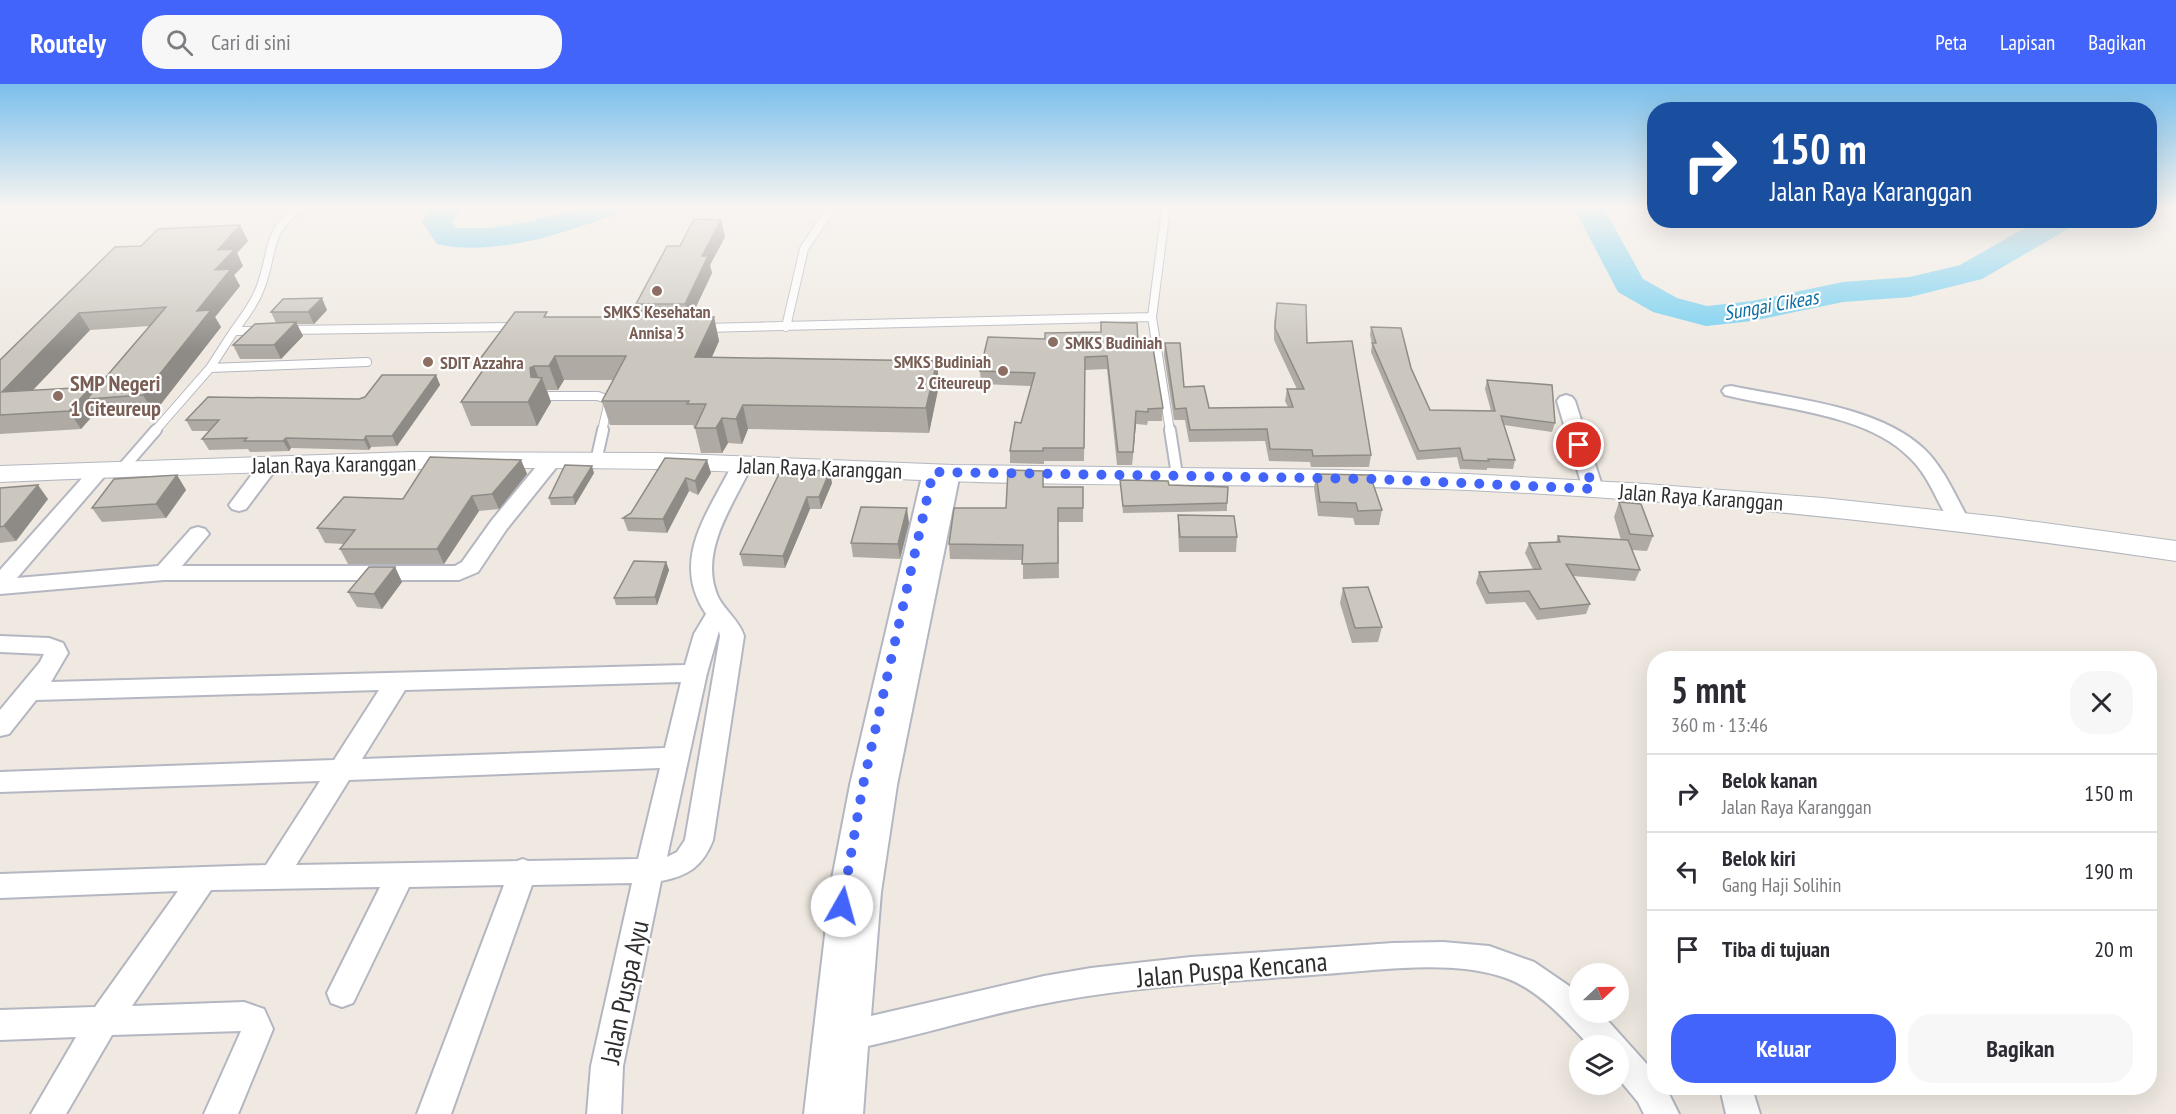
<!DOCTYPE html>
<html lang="id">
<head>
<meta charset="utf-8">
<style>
	body { margin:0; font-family:"PT Sans Narrow",sans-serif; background:#f7f7f7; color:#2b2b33; height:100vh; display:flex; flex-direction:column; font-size:22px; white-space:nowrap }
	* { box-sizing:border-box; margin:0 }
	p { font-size:20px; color:#7c7c81 }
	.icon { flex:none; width:33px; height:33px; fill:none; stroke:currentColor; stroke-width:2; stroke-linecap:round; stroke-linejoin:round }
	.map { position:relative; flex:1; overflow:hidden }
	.panel { position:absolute; left:1647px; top:567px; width:510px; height:444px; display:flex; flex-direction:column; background:#fff; border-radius:24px; box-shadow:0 6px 24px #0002 }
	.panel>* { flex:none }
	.banner { position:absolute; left:1647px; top:18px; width:510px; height:126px; border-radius:24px; box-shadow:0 6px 24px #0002; background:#1a4fa0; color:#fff; overflow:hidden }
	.needle { width:39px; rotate:68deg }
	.fabs { position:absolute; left:1569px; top:879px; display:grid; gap:12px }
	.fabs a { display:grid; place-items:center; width:60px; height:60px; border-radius:50%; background:#fff; box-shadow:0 6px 24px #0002; font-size:30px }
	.pin { position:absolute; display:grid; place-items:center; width:51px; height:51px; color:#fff; margin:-26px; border:3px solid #fff; border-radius:50%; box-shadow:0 2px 6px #0007 }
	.me { position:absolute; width:66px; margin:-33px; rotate:7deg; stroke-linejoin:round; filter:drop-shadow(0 0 4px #0008) }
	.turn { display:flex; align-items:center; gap:21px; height:126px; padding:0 24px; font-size:27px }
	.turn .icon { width:78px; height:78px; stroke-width:2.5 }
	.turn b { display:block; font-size:42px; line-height:51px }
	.round { display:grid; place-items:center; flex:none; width:63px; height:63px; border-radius:24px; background:#f7f7f7 }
	.headline { display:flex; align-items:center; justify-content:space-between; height:102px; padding:0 24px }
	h1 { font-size:36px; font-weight:800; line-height:45px }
	.cta { display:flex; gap:12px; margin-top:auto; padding:12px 24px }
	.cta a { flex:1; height:69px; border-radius:24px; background:#4264fb; color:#fff; font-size:24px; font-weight:800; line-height:69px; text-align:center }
	.cta a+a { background:#f7f7f7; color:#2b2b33 }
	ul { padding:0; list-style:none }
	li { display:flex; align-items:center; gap:18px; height:78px; padding:0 24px; border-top:2px solid #e1e1e2 }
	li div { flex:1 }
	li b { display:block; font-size:22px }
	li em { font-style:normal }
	header { display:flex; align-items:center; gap:36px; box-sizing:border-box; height:84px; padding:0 30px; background:#4264fb; color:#fff }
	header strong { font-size:28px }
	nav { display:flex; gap:33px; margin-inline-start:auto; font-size:21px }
	.search { width:420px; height:54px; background:#f7f7f7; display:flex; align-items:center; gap:15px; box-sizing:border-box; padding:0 21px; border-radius:24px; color:#7c7c81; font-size:22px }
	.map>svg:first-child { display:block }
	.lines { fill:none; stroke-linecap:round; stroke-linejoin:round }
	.river { fill:#75cff0; fill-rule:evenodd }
	.lane-far1-casing { stroke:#b4b7c1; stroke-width:10 }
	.lane-casing { stroke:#b4b7c1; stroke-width:14 }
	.street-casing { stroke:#b4b7c1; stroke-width:4 }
	.secondary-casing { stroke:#b4b7c1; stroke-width:2 }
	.lane-far1 { stroke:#fff; stroke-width:8 }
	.lane { stroke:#fff; stroke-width:10 }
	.street { fill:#fff; fill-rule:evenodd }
	.secondary { fill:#fff; fill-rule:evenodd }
	.wall { fill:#afaba4; fill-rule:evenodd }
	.shaded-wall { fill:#8e8b86 }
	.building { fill:#cbc7bf; stroke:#8e8b86; stroke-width:1.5 }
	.route { stroke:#4264fb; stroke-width:10; stroke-dasharray:0 18 }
	.education-dot { fill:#8d6e63; stroke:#fff; stroke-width:2 }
	.labels { text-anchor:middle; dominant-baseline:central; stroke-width:4.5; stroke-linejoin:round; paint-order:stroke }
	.far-education-label { font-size:18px; font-weight:bold; fill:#785e54; stroke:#fff; text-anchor:start }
	.far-water-label { font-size:20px; font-style:italic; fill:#0d6fa3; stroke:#fff }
	.education-label { font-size:22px; font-weight:bold; fill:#785e54; stroke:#fff; text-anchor:start }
	.street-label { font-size:22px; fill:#2e2e2e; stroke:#fff }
	.near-street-label { font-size:27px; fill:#2e2e2e; stroke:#fff }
</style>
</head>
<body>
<header>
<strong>Routely</strong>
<div class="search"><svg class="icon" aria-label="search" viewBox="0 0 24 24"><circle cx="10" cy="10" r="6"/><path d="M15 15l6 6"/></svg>Cari di sini</div>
<nav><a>Peta</a><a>Lapisan</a><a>Bagikan</a></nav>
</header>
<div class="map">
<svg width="2176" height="1030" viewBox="0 0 2176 1030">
	<rect width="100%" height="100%" fill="#efe9e1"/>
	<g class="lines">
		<!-- river -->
		<path class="river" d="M 430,124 L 460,124 L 452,138 L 457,144 L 488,144 L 528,138 L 578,124 L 619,124 L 615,130 C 564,150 492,173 437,160 L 422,138 Z
			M 1574,124 L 1604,124 L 1643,195 L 1677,214 L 1707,222 L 1752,217 L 1843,198 L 1910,193 L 1960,181 L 2039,136 L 2077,136 L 2073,142 L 1982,195 L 1910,213 L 1843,218 L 1752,237 L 1706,242 L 1653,228 L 1618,208 Z"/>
		<defs>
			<path id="lane-far1" d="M 1166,124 L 1152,233 L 1170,347
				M 786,243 L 804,165 L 831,124
				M 704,244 L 1152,233
				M 287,246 L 515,243
				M 234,247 C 244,233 255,219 261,202 C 274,167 265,150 299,124
				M 210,284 L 367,278
				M 543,312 L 598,312 L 606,315 L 608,321 L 602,347
				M 155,347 L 210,284 L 234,247 L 260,247"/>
			<path id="lane" d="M 1170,346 L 1177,391
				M 596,377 L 603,346
				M 122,385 L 156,346"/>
			<path id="street" d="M 1731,302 C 1789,314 1878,322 1923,364 C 1944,383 1956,414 1970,438 L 1967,443 L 1960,444 L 1953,443 C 1938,421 1929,391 1909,373 C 1866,330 1782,325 1725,311 L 1722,307 L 1725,303 Z
				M 1566,311 L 1572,313 L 1575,317 L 1603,405 L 1600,409 L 1586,409 L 1583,405 L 1557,317 L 1560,313 Z
				M 552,370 L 559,372 L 562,376 L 559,380 L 506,446 L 478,488 L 459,496 L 164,496 L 0,510 L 0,486 L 93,382 L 107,382 L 110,386 L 17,494 L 158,482 L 191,445 L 198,443 L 205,445 L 209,450 L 182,482 L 455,482 L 462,478 L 492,436 L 545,372 Z
				M 269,375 L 276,377 L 279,381 L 246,425 L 239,427 L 232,425 L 229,421 L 262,377 Z
				M 742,375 L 749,377 L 752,381 C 733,421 698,468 718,513 C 725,527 739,536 744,552 L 713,756 C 703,782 688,792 661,797 L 623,982 L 621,1030 L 587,1030 L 591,982 L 632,799 L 532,801 L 451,1030 L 417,1030 L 504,801 L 409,803 L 353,919 L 342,923 L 331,919 L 327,909 L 380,803 L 211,806 L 132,922 L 244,918 L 264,925 L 273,945 L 238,1030 L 204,1030 L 241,947 L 112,951 L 66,1030 L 31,1030 L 76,953 L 0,956 L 0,926 L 95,923 L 178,807 L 0,814 L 0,790 L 266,781 L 320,697 L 0,708 L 0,688 L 334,676 L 379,606 L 36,616 L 9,650 L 0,652 L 0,626 L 40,578 L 44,570 L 0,568 L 0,552 L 49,554 L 63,559 L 68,569 L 51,598 L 685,581 L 694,550 L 706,530 C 670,476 707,431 732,381 L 735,377 ZM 719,547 L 720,552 L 685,756 L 677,768 L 667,773 L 707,589 ZM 681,598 L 665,664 L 362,675 L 405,606 ZM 660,684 L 638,775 L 528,777 L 523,775 L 517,777 L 296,781 L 349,696 Z
				M 933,382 L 942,386 L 950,383 L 957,385 L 960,389 L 897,701 L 881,808 L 871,932 L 1044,892 L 1091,884 L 1191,873 L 1393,859 L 1443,858 L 1489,862 L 1534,878 L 1575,906 L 1580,909 L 1580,928 L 1600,928 L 1654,988 L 1654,1004 L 1666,1004 L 1679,1030 L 1644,1030 L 1638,1018 L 1618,994 L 1618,962 L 1590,962 C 1566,937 1539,906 1506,894 C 1453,875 1380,886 1325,890 C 1236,897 1146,901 1058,917 C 995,928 932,948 868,962 L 863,1030 L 804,1030 L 831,800 L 850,701 L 923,388 L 926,384 Z
				M 1720,1004 L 1752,1004 L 1760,1030 L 1726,1030 Z"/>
			<path id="secondary" d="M 411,368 L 657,369 L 953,381 L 1339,386 L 1468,390 L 1646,400 L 1823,414 L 2000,433 L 2176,457 L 2176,477 C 1941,442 1705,417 1468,406 C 1318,400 1168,402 1018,399 C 898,397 778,388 657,385 C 438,381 219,389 0,398 L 0,382 Z"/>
		</defs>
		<!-- lane-far1 casing -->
		<use href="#lane-far1" class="lane-far1-casing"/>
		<!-- lane casing -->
		<use href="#lane" class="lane-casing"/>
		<!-- street casing -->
		<use href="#street" class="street-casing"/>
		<!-- secondary casing -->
		<use href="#secondary" class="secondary-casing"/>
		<!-- lane-far1 -->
		<use href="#lane-far1" class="lane-far1"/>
		<!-- lane -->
		<use href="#lane" class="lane"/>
		<!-- street -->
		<use href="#street" class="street"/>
		<!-- secondary -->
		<use href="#secondary" class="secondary"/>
	</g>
	<!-- wall -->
	<path class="wall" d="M 721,136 L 725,153 L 710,181 L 712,189 L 691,233 L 714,233 L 719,257 L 712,273 L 939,301 L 929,349 L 748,345 L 742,360 L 728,359 L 722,369 L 701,369 L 695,344 L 694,344 L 693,341 L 610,341 L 602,317 L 613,296 L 564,296 L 558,306 L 547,306 L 551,318 L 537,342 L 471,342 L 461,318 L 481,288 L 477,279 L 549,233 L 625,233 L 638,227 L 636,220 L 680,162 Z
		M 248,157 L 237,169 L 243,182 L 234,191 L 240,202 L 215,233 L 221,243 L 154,329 L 99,332 L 96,328 L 81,345 L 0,350 L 0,276 L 141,162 ZM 150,242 L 94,307 L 33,306 L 90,246 Z
		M 1277,219 L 1307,259 L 1371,371 L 1369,383 L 1311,383 L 1310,378 L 1269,377 L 1265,357 L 1189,358 L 1185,336 L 1174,336 L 1164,271 L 1165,259 L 1184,303 L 1209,324 L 1288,323 L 1285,317 L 1287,305 L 1297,305 L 1274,256 L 1274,238 Z
		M 327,226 L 314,240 L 297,240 L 303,252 L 281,275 L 240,275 L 233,261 L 276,239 L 271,228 Z
		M 1371,243 L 1411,284 L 1430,326 L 1491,327 L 1485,305 L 1487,296 L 1555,339 L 1552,348 L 1504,341 L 1515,376 L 1513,385 L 1487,384 L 1487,386 L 1460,385 L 1457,373 L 1417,376 L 1371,268 L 1372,260 L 1370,251 Z
		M 1138,258 L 1163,324 L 1162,337 L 1148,337 L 1147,341 L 1136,340 L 1132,381 L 1117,381 L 1107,285 L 1085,286 L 1084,377 L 1044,377 L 1044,380 L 1010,379 L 1010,367 L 1021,339 L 1031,302 L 981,300 L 980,287 Z
		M 436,291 L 440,301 L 397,362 L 371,363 L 369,366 L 291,364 L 289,367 L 250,368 L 248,365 L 209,366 L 202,355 L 210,347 L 192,347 L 186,336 L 359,315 Z
		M 665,374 L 711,389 L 698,411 L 689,407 L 667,449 L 628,447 L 623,434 L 631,429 Z
		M 521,376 L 527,390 L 499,425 L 479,427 L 444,480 L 348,480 L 340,465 L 344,460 L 325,459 L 317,444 Z
		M 594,389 L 575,421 L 551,421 L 549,414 Z
		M 1316,390 L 1382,426 L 1379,441 L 1355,441 L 1353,434 L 1318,432 L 1314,404 Z
		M 177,391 L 186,406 L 166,434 L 102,438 L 92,424 Z
		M 803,391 L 832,399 L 821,425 L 810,425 L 785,484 L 743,482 L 740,470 Z
		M 1120,396 L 1227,419 L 1227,427 L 1123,429 Z
		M 1043,403 L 1083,403 L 1083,438 L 1058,438 L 1059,494 L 1023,495 L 1023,476 L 950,475 L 949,460 L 1006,424 Z
		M 0,404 L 48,415 L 16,457 L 0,459 Z
		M 1619,418 L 1653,452 L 1647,467 L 1632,466 L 1640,486 L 1635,497 L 1573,492 L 1590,520 L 1586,530 L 1537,536 L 1525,518 L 1486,520 L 1476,499 L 1479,488 L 1533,485 L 1525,469 L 1529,459 L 1556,458 L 1558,452 L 1621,456 L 1614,433 Z
		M 1178,431 L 1237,453 L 1236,468 L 1179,468 L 1178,446 Z
		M 909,439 L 900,475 L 853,473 L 851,459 Z
		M 666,478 L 669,486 L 657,521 L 616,521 L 614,514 Z
		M 395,483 L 402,498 L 382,525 L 357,523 L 348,508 Z
		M 1343,504 L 1382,543 L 1378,558 L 1352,559 L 1340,519 Z"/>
	<!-- shaded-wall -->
	<path class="shaded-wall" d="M 721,136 L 725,153 L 710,181 L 712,189 L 689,238 L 685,220 L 702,172 Z
		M 240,141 L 248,157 L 237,169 L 243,182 L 234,191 L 240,202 L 215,233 L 221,243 L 154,329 L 143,311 L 215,186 L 218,166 Z
		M 322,214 L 327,226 L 314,240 L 308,228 Z
		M 79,229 L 90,246 L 14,326 L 2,308 Z
		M 714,233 L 719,257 L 701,297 L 695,273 Z
		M 296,238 L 303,252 L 281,275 L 274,261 Z
		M 555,272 L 564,296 L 558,306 L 549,282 Z
		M 937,277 L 939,301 L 929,349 L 926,324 Z
		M 534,282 L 540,298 L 542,294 L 551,318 L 537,342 L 528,318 L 531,293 L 530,284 Z
		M 436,291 L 440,301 L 397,362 L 392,352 Z
		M 91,303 L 99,314 L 87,315 L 96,328 L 81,345 L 69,327 Z
		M 743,321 L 748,345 L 742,360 L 736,335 Z
		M 1136,327 L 1136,340 L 1132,381 L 1133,368 Z
		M 722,334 L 728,359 L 722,369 L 716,344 Z
		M 366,352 L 371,363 L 369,366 L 364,356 Z
		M 286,354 L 291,364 L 289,367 L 283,357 Z
		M 521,376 L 527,390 L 499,425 L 492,410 Z
		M 707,376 L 711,389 L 698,411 L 695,397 Z
		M 592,382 L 594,389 L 575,421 L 573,413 Z
		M 830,387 L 832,399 L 821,425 L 819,413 Z
		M 177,391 L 186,406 L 166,434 L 156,420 Z
		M 686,394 L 689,407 L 667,449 L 663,435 Z
		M 38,401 L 48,415 L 16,457 L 4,442 Z
		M 472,412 L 479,427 L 444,480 L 437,465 Z
		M 807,413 L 810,425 L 785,484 L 783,472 Z
		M 907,424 L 909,439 L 900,475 L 898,460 Z
		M 666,478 L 669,486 L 657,521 L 655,513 Z
		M 395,483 L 402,498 L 382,525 L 374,510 Z"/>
	<!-- building -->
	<path class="building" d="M 694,135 L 721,136 L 702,172 L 708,172 L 685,220 L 636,220 L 667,162 L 680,162 Z
		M 240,141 L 218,166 L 235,165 L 215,186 L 231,185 L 197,227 L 211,226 L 143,311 L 87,315 L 166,223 L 79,229 L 2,308 L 91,303 L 69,327 L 0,331 L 0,276 L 115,163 L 141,162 L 158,145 Z
		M 322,214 L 308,228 L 271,228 L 283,215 Z
		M 1277,219 L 1306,221 L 1307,259 L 1352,257 L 1371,371 L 1313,372 L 1312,366 L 1270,365 L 1267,345 L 1190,346 L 1186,324 L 1175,325 L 1165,259 L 1180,259 L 1184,303 L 1204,302 L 1209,324 L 1293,323 L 1287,305 L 1304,305 L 1275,244 Z
		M 628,227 L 678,227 L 675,233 L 714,233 L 695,273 L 937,277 L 926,324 L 743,321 L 736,335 L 722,334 L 716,344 L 695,344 L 706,320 L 687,320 L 689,317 L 602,317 L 626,272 L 555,272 L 549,282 L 534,282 L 530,284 L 531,293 L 542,294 L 528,318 L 461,318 L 488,279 L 477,279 L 515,228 L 547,228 L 544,233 L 625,233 Z
		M 296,238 L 274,261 L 233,261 L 255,240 Z
		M 1101,238 L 1137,239 L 1138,258 L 1152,258 L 1163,324 L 1148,325 L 1148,328 L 1136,327 L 1133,368 L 1118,368 L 1107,272 L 1085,273 L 1084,364 L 1043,364 L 1043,367 L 1010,367 L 1015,338 L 1021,339 L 1035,289 L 980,287 L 988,253 L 1045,255 L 1045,249 L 1101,248 Z
		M 1371,243 L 1401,244 L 1411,284 L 1430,326 L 1495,327 L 1487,296 L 1552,301 L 1555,339 L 1501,332 L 1515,376 L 1488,375 L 1489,377 L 1463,376 L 1460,364 L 1419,367 L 1372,259 L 1376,259 Z
		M 382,291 L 436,291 L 392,352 L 366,352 L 364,356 L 286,354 L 283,357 L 244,357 L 247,354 L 202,355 L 219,336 L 186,336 L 208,313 L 359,315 L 365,313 Z
		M 430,373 L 521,376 L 492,410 L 472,412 L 437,465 L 340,465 L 355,446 L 317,444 L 344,413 L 403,415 Z
		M 665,374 L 707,376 L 695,397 L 686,394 L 663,435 L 623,434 L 631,429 Z
		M 565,381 L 592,382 L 573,413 L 549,414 Z
		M 805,386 L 830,387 L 819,413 L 807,413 L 783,472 L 740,470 L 779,390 L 803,391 Z
		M 1008,386 L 1043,387 L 1043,403 L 1083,403 L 1083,424 L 1058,424 L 1058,479 L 1022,480 L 1023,461 L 949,460 L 954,424 L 1006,424 Z
		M 1316,390 L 1370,391 L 1382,426 L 1358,427 L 1356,419 L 1320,418 Z
		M 177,391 L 156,420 L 92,424 L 114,395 Z
		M 1120,396 L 1168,397 L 1169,401 L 1228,403 L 1227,419 L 1123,422 Z
		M 38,401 L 4,442 L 0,443 L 0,404 Z
		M 1619,418 L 1641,420 L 1653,452 L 1630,450 Z
		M 861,423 L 907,424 L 898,460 L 851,459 Z
		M 1178,431 L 1234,432 L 1237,453 L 1180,453 Z
		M 1558,452 L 1628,456 L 1640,486 L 1566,480 L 1590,520 L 1540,525 L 1529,507 L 1489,509 L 1479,488 L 1541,485 L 1529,459 L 1560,458 Z
		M 634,477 L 666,478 L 655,513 L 614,514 Z
		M 369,483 L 395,483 L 374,510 L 348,508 Z
		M 1368,503 L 1382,543 L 1355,544 L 1343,504 Z"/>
	<!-- sky -->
	<linearGradient id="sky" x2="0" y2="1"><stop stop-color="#7abfeb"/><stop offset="0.46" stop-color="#f8f5f2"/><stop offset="1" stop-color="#f8f5f2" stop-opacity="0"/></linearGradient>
	<rect width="2176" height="268" fill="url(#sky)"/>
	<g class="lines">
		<!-- route -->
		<path class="route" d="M 842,822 L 863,701 L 933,388 L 1374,395 L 1593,405 L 1579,361"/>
	</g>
	<!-- markers -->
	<g class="education-dot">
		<circle cx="657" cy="207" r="6"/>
		<circle cx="1053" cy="258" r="6"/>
		<circle cx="428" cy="278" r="6"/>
		<circle cx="1003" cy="287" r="6"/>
		<circle cx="58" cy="312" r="6"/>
	</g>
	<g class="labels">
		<!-- far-education labels -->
		<g class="far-education-label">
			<text x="657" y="227" text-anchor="middle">SMKS Kesehatan<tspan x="657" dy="21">Annisa 3</tspan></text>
			<text x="1065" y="258">SMKS Budiniah</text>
			<text x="991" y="277" text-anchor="end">SMKS Budiniah<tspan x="991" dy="21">2 Citeureup</tspan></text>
			<text x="440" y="278">SDIT Azzahra</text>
		</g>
		<!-- far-water labels -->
		<g class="far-water-label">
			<text transform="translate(1771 221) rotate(-10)">Sungai Cikeas</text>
		</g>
		<!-- education labels -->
		<g class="education-label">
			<text x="70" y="299">SMP Negeri<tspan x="70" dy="25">1 Citeureup</tspan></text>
		</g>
		<!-- street labels -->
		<g class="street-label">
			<text transform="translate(334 380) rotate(-1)">Jalan Raya Karanggan</text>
			<text transform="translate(820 384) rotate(2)">Jalan Raya Karanggan</text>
			<text transform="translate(1701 413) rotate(4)">Jalan Raya Karanggan</text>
		</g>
		<!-- near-street labels -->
		<g class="near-street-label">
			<text transform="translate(1232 885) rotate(-5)">Jalan Puspa Kencana</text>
			<text transform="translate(624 908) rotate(-78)">Jalan Puspa Ayu</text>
		</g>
	</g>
</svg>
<div class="fabs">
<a><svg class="needle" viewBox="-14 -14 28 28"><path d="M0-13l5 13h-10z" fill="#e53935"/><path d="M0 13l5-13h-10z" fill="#7c7c81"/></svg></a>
<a><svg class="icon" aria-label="layers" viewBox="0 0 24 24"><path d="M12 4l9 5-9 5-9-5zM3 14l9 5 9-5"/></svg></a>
</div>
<div class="pin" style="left:1579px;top:361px;background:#d93025"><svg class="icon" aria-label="arrive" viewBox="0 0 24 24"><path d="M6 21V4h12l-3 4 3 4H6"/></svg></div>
<svg class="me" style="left:842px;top:822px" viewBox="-20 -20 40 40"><circle r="19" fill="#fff"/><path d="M0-13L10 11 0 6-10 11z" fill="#4264fb"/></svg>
<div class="banner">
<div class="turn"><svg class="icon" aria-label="right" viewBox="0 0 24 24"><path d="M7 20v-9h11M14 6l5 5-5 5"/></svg><div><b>150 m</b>Jalan Raya Karanggan</div></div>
</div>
<section class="panel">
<div class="headline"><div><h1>5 mnt</h1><p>360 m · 13:46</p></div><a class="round"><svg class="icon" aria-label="close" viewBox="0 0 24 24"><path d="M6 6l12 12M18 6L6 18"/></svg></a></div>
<ul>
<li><svg class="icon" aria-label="right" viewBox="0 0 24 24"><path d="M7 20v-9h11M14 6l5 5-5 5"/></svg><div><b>Belok kanan</b><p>Jalan Raya Karanggan</p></div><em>150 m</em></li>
<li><svg class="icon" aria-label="left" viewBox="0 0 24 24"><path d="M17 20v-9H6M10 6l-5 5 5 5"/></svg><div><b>Belok kiri</b><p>Gang Haji Solihin</p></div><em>190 m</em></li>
<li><svg class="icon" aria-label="arrive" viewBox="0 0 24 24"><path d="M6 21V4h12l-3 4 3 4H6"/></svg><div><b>Tiba di tujuan</b></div><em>20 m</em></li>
</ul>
<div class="cta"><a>Keluar</a><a>Bagikan</a></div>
</section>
</div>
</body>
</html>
